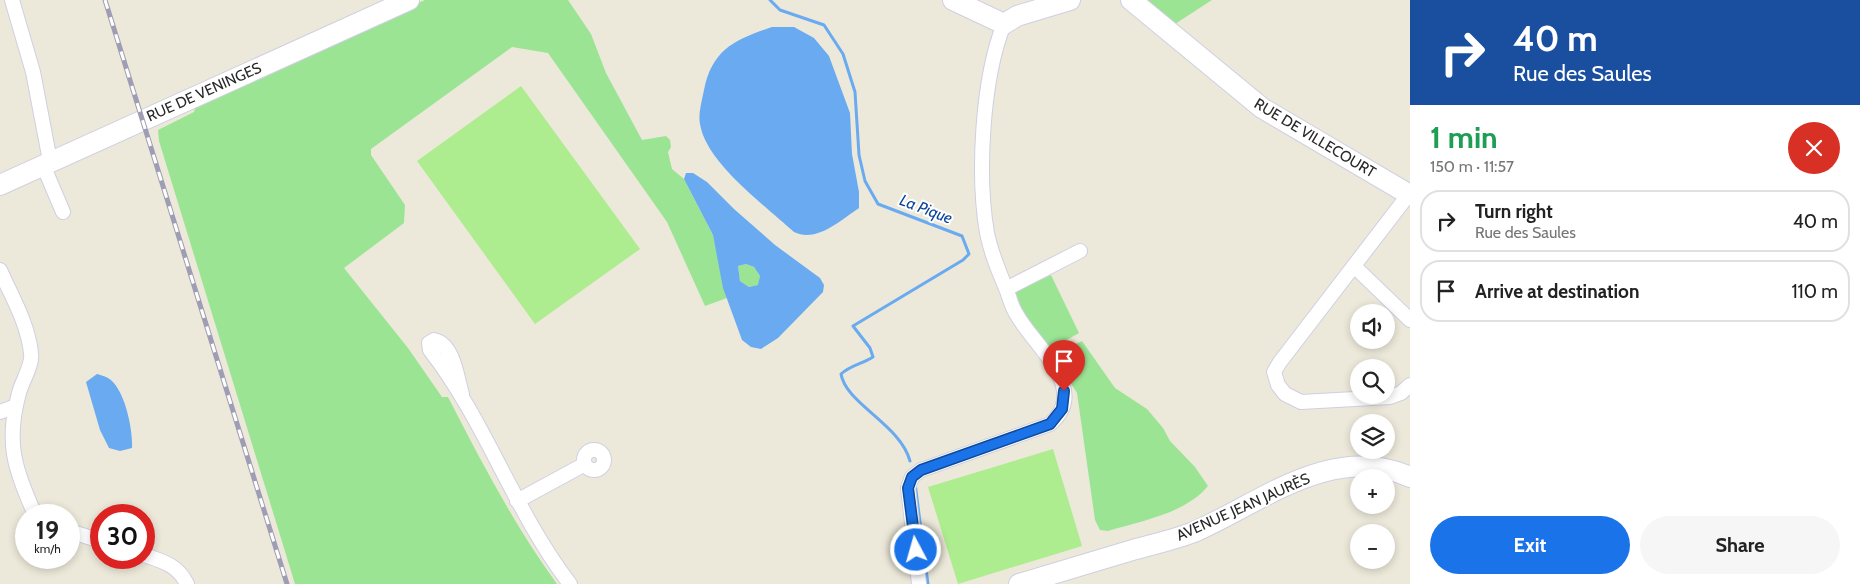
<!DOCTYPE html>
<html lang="en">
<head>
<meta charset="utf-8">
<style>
	body { margin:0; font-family:Cabin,sans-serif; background:#f6f6f6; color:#222; height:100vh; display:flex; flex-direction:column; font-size:19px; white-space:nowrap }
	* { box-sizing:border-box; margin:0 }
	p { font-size:16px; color:#767676 }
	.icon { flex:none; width:28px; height:28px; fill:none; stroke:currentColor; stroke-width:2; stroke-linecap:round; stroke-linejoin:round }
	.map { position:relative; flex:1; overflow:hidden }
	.drawer { display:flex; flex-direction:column; background:#fff; width:450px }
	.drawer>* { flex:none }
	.banner { background:#1a4fa0; color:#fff; overflow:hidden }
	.fabs { position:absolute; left:1350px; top:304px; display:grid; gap:10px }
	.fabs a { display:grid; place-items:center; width:45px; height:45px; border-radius:50%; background:#fff; box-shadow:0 2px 8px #0003; font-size:25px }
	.speed { position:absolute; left:15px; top:504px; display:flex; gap:10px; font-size:25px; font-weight:700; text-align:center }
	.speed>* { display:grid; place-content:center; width:65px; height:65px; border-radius:50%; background:#fff; box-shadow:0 2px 8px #0003; line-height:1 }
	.speed small { font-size:12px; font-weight:400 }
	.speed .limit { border:8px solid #d22; background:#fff; color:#111 }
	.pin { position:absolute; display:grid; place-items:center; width:42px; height:42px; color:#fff; margin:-51px -21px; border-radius:50% 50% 50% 0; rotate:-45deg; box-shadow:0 0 5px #0007 }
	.pin .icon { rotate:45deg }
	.me { position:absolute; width:55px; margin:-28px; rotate:354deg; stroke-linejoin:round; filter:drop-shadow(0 0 4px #0008) }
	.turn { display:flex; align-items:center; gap:18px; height:105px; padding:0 20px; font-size:22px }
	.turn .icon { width:65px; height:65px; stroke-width:2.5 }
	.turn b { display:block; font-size:35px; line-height:42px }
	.round { display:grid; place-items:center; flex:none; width:52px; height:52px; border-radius:26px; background:#f6f6f6 }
	.summary { display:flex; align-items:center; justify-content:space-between; height:85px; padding:0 20px }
	h1 { font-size:30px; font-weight:700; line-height:38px; color:#1e9e55 }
	.primary-button { display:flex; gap:10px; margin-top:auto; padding:10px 20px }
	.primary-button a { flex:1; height:58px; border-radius:30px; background:#1a73e8; color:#fff; font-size:20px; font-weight:700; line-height:58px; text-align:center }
	.primary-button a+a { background:#f6f6f6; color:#222 }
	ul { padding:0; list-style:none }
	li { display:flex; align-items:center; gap:15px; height:62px; margin:0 10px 8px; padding:0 10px; border:2px solid #e0e0e0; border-radius:20px }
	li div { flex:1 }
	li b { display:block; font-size:19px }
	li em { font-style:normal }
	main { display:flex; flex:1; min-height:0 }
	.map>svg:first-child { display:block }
	.green { fill:#9be494 }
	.pitch { fill:#adec8f }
	.water { fill:#69aaf1; fill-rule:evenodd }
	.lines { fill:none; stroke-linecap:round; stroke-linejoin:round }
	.stream { stroke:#69aaf1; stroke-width:3 }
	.street-casing { stroke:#d0cfe2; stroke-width:16 }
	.secondary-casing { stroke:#d0cfe2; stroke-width:22 }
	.street { stroke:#fff; stroke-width:14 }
	.secondary { stroke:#fff; stroke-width:20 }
	.rail-casing { stroke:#9f9db4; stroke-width:5 }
	.rail { stroke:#fff; stroke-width:3; stroke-dasharray:9; stroke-linecap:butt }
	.route-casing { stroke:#114b97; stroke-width:12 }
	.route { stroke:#1a73e8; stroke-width:9 }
	.labels { text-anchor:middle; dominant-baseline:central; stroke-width:4; stroke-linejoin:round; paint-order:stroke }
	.street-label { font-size:15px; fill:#292929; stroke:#fff }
	.water-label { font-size:16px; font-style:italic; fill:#0a439c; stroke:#fff }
</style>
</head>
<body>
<main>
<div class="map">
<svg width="1410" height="584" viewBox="0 0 1410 584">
	<rect width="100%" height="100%" fill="#ece9da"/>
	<!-- green -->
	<path class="green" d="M 425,0 L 568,0 L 591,34 L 606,73 L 642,140 L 666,136 L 670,140 L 671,147 L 668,152 L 672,169 L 684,179 L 713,235 L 727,298 L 705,306 L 667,222 L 548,53 L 512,47 L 371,149 L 371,155 L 405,205 L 404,223 L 344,268 L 408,348 L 442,397 L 448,397 C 481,461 514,525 557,584 L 295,584 L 159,141 L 158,130 L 194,112 L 197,101 Z
		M 1147,0 L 1212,0 L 1175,24 Z
		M 746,264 L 754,267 L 760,276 L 759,285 L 749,287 L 740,281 L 738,266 Z
		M 1051,275 L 1079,333 L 1049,350 L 1016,303 L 1013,293 Z
		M 1082,341 L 1115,388 L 1147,409 L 1163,428 L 1170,441 L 1195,467 L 1208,486 C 1185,514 1140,521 1108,531 L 1100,530 L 1095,520 L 1077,393 L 1053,355 Z"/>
	<!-- pitch -->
	<path class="pitch" d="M 521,86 L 640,249 L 535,324 L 417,161 Z
		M 1053,449 L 1082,546 L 958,584 L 928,487 Z"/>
	<!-- water -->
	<path class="water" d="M 772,27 L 794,27 L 814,38 L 829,56 L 850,113 L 852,154 L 859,192 L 859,208 C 841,220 817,243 794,232 C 766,206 706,163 700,124 C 698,114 702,100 704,90 C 712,49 736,39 772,27 Z
		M 686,173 L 693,173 L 707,182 L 734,209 L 775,245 L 820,278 L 824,285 L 823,292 L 778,338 L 761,349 L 751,347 L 742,340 L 723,288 L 713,235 L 684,179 ZM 746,264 L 754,267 L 760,276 L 758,285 L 749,287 L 740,281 L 738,266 Z
		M 97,374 C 100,375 105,376 108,378 C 125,388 133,430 132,448 L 120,451 L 109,448 L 100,430 L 86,382 Z"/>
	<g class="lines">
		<!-- stream -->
		<path class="stream" d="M 770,0 L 780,10 L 824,25 L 843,54 L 855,92 L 859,155 L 865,181 L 878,204 L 962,236 L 969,254 L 963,260 L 853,326 L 870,348 L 873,357 C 862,364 851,365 841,374 C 846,404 900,424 910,461
			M 915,483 L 928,584"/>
		<defs>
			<path id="street" d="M 12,0 L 33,72 L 50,161
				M 43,165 L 63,212
				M 1409,194 L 1280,362 L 1274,372 L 1278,385 L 1285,394 L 1301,402 L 1390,397 L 1401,393 L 1410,385
				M 1355,267 L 1410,320
				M 0,270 C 12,297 28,324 31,353 C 33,365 22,381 19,393 C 5,444 15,468 35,515
				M 1006,289 L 1080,251
				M 462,394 C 457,378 454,344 434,340 L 429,343 L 430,350 C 486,422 514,511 570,584
				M 0,412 L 16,406
				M584 460a10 10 0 1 1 20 0a10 10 0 1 1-20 0Z
				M 517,501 L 585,464
				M 69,531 L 101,541
				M 144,555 C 162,561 178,565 187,584
				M 919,584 L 908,488 L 912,477 L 921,470 L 1050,424 C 1091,389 1034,346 1017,315 C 1012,308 1010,299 1007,291 C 999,272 991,253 987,233 C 977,175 982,79 1004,24"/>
			<path id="secondary" d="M 953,0 L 1004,24 L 1017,16 L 1070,0
				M 1131,0 L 1262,108 L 1410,195
				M 0,185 L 409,0
				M 1019,584 C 1058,572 1097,561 1136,549 C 1155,544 1176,539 1194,532 C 1262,502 1333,442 1410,477"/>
		</defs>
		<!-- street casing -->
		<use href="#street" class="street-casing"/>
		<!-- secondary casing -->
		<use href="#secondary" class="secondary-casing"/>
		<!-- street -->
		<use href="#street" class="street"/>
		<!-- secondary -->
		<use href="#secondary" class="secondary"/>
		<defs>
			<path id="rail" d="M 105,0 L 287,584"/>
		</defs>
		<!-- rail casing -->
		<use href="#rail" class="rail-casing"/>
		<!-- rail -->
		<use href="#rail" class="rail"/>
	</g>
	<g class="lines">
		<defs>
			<path id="route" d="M 916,550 L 908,488 L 912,477 L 921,470 L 1050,424 L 1062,409 L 1064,391"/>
		</defs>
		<!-- route casing -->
		<use href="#route" class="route-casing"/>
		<!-- route -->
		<use href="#route" class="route"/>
	</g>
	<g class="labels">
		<!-- street labels -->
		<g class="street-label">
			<text transform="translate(204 92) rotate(-24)">RUE DE VENINGES</text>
			<text transform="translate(1315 138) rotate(31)">RUE DE VILLECOURT</text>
			<text transform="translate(1243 507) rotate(-24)">AVENUE JEAN JAURÈS</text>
		</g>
		<!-- water labels -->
		<g class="water-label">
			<text transform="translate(926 209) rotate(21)">La Pique</text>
		</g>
	</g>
</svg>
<div class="fabs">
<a><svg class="icon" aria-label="sound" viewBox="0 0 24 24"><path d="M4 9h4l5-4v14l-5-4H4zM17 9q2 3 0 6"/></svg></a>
<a><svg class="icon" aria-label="search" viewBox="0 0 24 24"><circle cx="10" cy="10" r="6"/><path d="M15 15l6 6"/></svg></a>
<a><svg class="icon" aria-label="layers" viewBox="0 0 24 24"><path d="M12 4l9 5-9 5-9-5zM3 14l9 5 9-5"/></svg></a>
<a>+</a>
<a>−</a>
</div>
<div class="speed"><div>19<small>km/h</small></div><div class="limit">30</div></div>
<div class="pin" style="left:1064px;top:391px;background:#d93025"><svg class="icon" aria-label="arrive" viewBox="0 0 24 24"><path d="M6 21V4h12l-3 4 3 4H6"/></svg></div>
<svg class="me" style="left:916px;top:550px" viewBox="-20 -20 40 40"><circle r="17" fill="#1a73e8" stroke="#fff" stroke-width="3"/><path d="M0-11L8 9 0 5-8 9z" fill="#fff"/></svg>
</div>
<section class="drawer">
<div class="banner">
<div class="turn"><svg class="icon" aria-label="right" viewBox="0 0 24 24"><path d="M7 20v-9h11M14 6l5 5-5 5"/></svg><div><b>40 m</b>Rue des Saules</div></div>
</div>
<div class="summary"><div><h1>1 min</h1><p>150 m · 11:57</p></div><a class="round" style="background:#d93025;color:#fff"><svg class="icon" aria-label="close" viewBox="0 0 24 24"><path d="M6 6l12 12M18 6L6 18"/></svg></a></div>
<ul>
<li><svg class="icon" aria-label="right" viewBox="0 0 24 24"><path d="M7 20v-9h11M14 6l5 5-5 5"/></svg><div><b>Turn right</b><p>Rue des Saules</p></div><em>40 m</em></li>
<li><svg class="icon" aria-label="arrive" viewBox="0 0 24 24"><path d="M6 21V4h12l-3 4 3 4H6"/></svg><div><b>Arrive at destination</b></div><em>110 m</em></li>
</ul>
<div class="primary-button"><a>Exit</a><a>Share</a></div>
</section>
</main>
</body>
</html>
